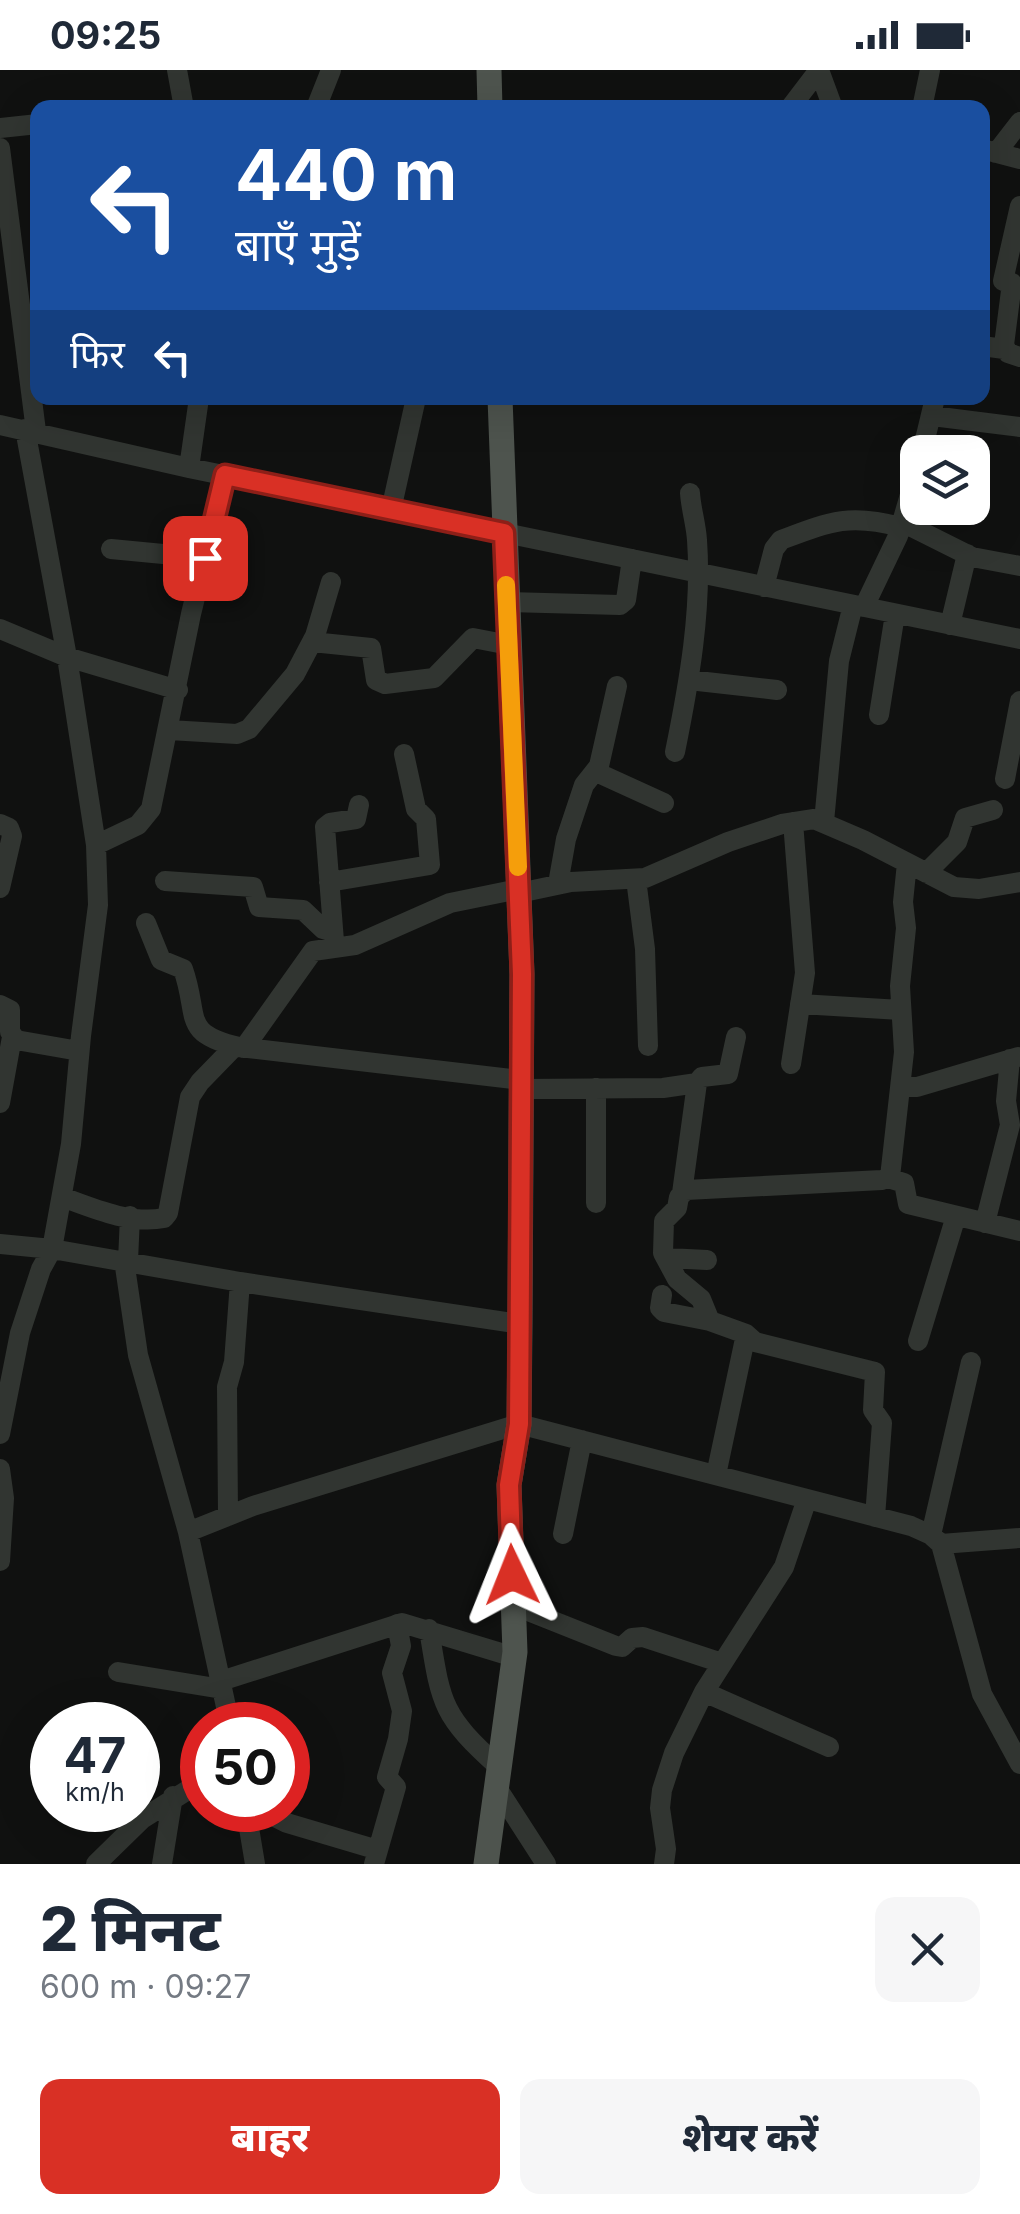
<!DOCTYPE html>
<html lang="hi">
<head>
<meta charset="utf-8">
<style>
	body { margin:0; font-family:Inter,"Noto Sans Devanagari",sans-serif; background:#f6f6f7; color:#1f2937; height:100vh; display:flex; flex-direction:column; font-size:38px; white-space:nowrap }
	* { box-sizing:border-box; margin:0 }
	p { font-size:32px; color:#747a83 }
	.icon { flex:none; width:55px; height:55px; fill:none; stroke:currentColor; stroke-width:2; stroke-linecap:round; stroke-linejoin:round }
	.map { position:relative; height:1794px; overflow:hidden }
	.side { display:flex; flex-direction:column; background:#fff; flex:1 }
	.side>* { flex:none }
	.banner { position:absolute; left:30px; top:30px; width:960px; height:305px; border-radius:20px; box-shadow:0 10px 40px #0002; background:#1a4fa0; color:#fff; overflow:hidden }
	.fabs { position:absolute; left:900px; top:365px; display:grid; gap:20px }
	.fabs a { display:grid; place-items:center; width:90px; height:90px; border-radius:20px; background:#fff; box-shadow:0 10px 40px #0002; font-size:50px }
	.speed { position:absolute; left:30px; top:1632px; display:flex; gap:20px; font-size:50px; font-weight:700; text-align:center }
	.speed>* { display:grid; place-content:center; width:130px; height:130px; border-radius:50%; background:#fff; box-shadow:0 10px 40px #0002; line-height:1 }
	.speed small { font-size:25px; font-weight:400 }
	.speed .limit { border:15px solid #d22; background:#fff; color:#111 }
	.pin { position:absolute; display:grid; place-items:center; width:85px; height:85px; color:#fff; margin:-42px; border-radius:20px; box-shadow:0 5px 15px #0006 }
	.me { position:absolute; width:110px; margin:-55px; rotate:358deg; stroke-linejoin:round; filter:drop-shadow(0 0 8px #0008) }
	.turn { display:flex; align-items:center; gap:35px; height:210px; padding:0 40px; font-size:45px }
	.turn .icon { width:130px; height:130px; stroke-width:2.5 }
	.turn b { display:block; font-size:70px; line-height:85px }
	.then { display:flex; align-items:center; height:95px; padding:0 40px; background:#0003; gap:20px; font-size:38px }
	.round { display:grid; place-items:center; flex:none; width:105px; height:105px; border-radius:20px; background:#f6f6f7 }
	.head { display:flex; align-items:center; justify-content:space-between; height:170px; padding:0 40px }
	h1 { font-size:60px; font-weight:800; line-height:75px }
	.button { display:flex; gap:20px; margin-top:auto; padding:20px 40px }
	.button a { flex:1; height:115px; border-radius:20px; background:#d93025; color:#fff; font-size:40px; font-weight:800; line-height:115px; text-align:center }
	.button a+a { background:#f6f6f7; color:#1f2937 }
	.status { display:flex; justify-content:space-between; align-items:center; height:70px; padding:0 50px; background:#fff; direction:ltr }
	.status svg { height:28px; fill:currentColor }
	.map>svg:first-child { display:block }
	.lines { fill:none; stroke-linecap:round; stroke-linejoin:round }
	.minor { stroke:#313531; stroke-width:20 }
	.major { stroke:#4e544e; stroke-width:25 }
	.route-casing { stroke:#8d1f18; stroke-width:25 }
	.route { stroke:#d93025; stroke-width:18 }
	.slow { stroke:#f59e0b; stroke-width:18 }
</style>
</head>
<body>
<div class="status"><b>09:25</b><svg viewBox="0 0 49 12"><path d="M0 12V9h3v3zM5 12V6h3v6zM10 12V3h3v9zM15 12V0h3v12zM26 1h20v11H26zM47 4h2v5h-2z"/></svg></div>
<div class="map">
<svg width="1020" height="1794" viewBox="0 0 1020 1794">
	<rect width="100%" height="100%" fill="#101110"/>
	<g class="lines">
		<!-- minor -->
		<path class="minor" d="M 177,0 L 184,38
			M 819,0 L 833,38
			M 316,38 L 331,0
			M 790,38 L 819,0
			M 922,38 L 930,0
			M 0,58 L 38,54
			M 0,78 L 36,361
			M 982,79 L 1020,89
			M 996,83 L 1020,52
			M 1003,211 L 1020,136
			M 1012,213 L 1004,275 L 1008,283 L 1020,287
			M 982,276 L 1004,279
			M 932,346 L 1020,357
			M 0,355 L 189,398 L 1020,569
			M 922,382 L 935,328
			M 189,398 L 199,328
			M 391,440 L 416,328
			M 902,452 L 972,487 L 1020,496
			M 111,479 L 205,488
			M 764,517 L 774,479 L 781,470 C 829,452 849,443 900,457
			M 507,532 L 620,535 L 626,530 L 632,489
			M 864,537 L 898,466 L 918,397
			M 950,555 L 967,484
			M 0,559 L 67,587 L 178,620
			M 312,572 L 371,578 L 376,610 L 385,614 L 434,608 L 473,568 L 509,575
			M 689,610 L 777,620
			M 879,645 L 895,544
			M 169,660 L 237,664 L 249,659 L 295,604 L 315,566 L 331,512
			M 675,682 C 689,613 702,540 697,470 C 696,454 691,439 690,423
			M 596,702 L 664,733
			M 1005,709 L 1020,631
			M 824,752 L 839,591 L 853,535
			M 0,754 L 9,758 L 12,766 L 0,818
			M 96,775 L 138,755 L 151,739 L 191,544 L 225,405
			M 926,803 L 957,772 L 965,748 L 993,740
			M 636,809 L 645,879 L 648,976
			M 165,811 L 253,817 L 259,837 L 303,840 L 323,859 L 333,862
			M 329,812 L 430,795 L 426,749 L 416,739 L 404,684
			M 558,814 L 566,769 L 584,715 L 599,696 L 617,616
			M 519,823 L 571,812 L 645,808 L 728,772 L 782,754 L 814,749 L 863,770 L 954,817 L 979,819 L 1020,812
			M 146,853 L 161,890 L 183,899 C 200,947 180,963 239,977 L 521,1010
			M 334,871 L 325,757 L 330,753 L 356,749 L 359,735
			M 800,934 L 901,940
			M 0,935 L 10,940 L 10,962 L 16,970 L 79,981
			M 244,978 L 313,881 L 355,875 L 450,833 L 519,819
			M 791,994 L 805,903 L 793,752
			M 902,1017 L 917,1017 L 1018,987
			M 596,1018 L 596,1133
			M 521,1019 L 663,1018 L 697,1013
			M 0,1033 L 12,967
			M 888,1108 L 904,1113 L 908,1134 L 1020,1161
			M 682,1123 L 697,1013 L 702,1007 L 728,1004 L 736,967
			M 62,1127 C 92,1138 131,1155 164,1148 L 168,1143 L 190,1027 L 200,1012 L 235,976
			M 985,1153 L 1010,1055 L 1006,1031 L 1010,989
			M 0,1174 L 52,1179 L 240,1212 L 520,1254
			M 667,1188 L 707,1190
			M 124,1190 L 138,1285 L 188,1462 L 230,1655
			M 128,1191 L 130,1146
			M 662,1225 L 660,1238 L 664,1242 L 710,1251
			M 918,1271 L 956,1146
			M 0,1364 L 20,1263 L 41,1199 L 52,1179 L 71,1074 L 81,966 L 98,835 L 96,775 L 67,587 L 25,359
			M 0,1399 L 4,1428 L 0,1491
			M 716,1405 L 746,1264
			M 228,1446 L 227,1317 L 234,1292 L 240,1212
			M 875,1447 L 882,1353 L 873,1340 L 875,1302 L 755,1272 L 746,1264 L 710,1251 L 701,1229 L 677,1209 L 663,1183 L 664,1151 L 677,1138 L 679,1127 L 686,1120 L 882,1110 L 890,1107 L 904,982 L 900,916 L 906,858 L 903,832 L 907,793
			M 188,1462 L 253,1436 L 519,1354 L 911,1456 L 931,1465 L 941,1474 L 982,1624 L 1020,1694
			M 563,1464 L 582,1370
			M 931,1465 L 971,1292
			M 941,1474 L 1020,1468
			M 513,1535 L 616,1576 L 622,1577 L 632,1568 L 643,1567 L 722,1593
			M 429,1559 C 441,1634 441,1645 499,1697
			M 118,1602 L 222,1619
			M 221,1611 L 402,1553 L 514,1587
			M 704,1622 L 829,1677
			M 497,1718 L 546,1794
			M 246,1740 L 255,1794
			M 273,1740 L 277,1748 L 287,1753 L 378,1780
			M 96,1794 L 142,1749 L 202,1711
			M 162,1794 L 173,1726
			M 374,1794 L 396,1717 L 387,1707 L 398,1669 L 402,1641 L 392,1603 L 401,1576 L 397,1554
			M 664,1794 L 666,1779 L 660,1738 L 662,1720 L 674,1683 L 704,1622 L 784,1497 L 807,1429"/>
		<!-- major -->
		<path class="major" d="M 489,0 L 490,38
			M 486,1794 L 515,1582 L 509,1415 L 519,1354 L 520,1254 L 522,904 L 500,328"/>
	</g>
	<g class="lines">
		<defs>
			<path id="route" d="M 205,488 L 225,405 L 504,463 L 522,904 L 519,1354 L 509,1415 L 512,1505"/>
		</defs>
		<!-- route casing -->
		<use href="#route" class="route-casing"/>
		<!-- route -->
		<use href="#route" class="route"/>
		<!-- slow -->
		<path class="slow" d="M 506,515 L 518,797"/>
	</g>
</svg>
<div class="fabs">
<a><svg class="icon" aria-label="layers" viewBox="0 0 24 24"><path d="M12 4l9 5-9 5-9-5zM3 14l9 5 9-5"/></svg></a>
</div>
<div class="speed"><div>47<small>km/h</small></div><div class="limit">50</div></div>
<div class="pin" style="left:205px;top:488px;background:#d93025"><svg class="icon" aria-label="arrive" viewBox="0 0 24 24"><path d="M6 21V4h12l-3 4 3 4H6"/></svg></div>
<svg class="me" style="left:512px;top:1505px" viewBox="-20 -20 40 40"><path d="M0-17L14 15 0 8-14 15z" fill="#d93025" stroke="#fff" stroke-width="4"/></svg>
<div class="banner">
<div class="turn"><svg class="icon" aria-label="left" viewBox="0 0 24 24"><path d="M17 20v-9H6M10 6l-5 5 5 5"/></svg><div><b>440 m</b>बाएँ मुड़ें</div></div>
<div class="then">फिर<svg class="icon" aria-label="left" viewBox="0 0 24 24"><path d="M17 20v-9H6M10 6l-5 5 5 5"/></svg></div>
</div>
</div>
<section class="side">
<div class="head"><div><h1>2 मिनट</h1><p>600 m · 09:27</p></div><a class="round"><svg class="icon" aria-label="close" viewBox="0 0 24 24"><path d="M6 6l12 12M18 6L6 18"/></svg></a></div>
<div class="button"><a>बाहर</a><a>शेयर करें</a></div>
</section>
</body>
</html>
